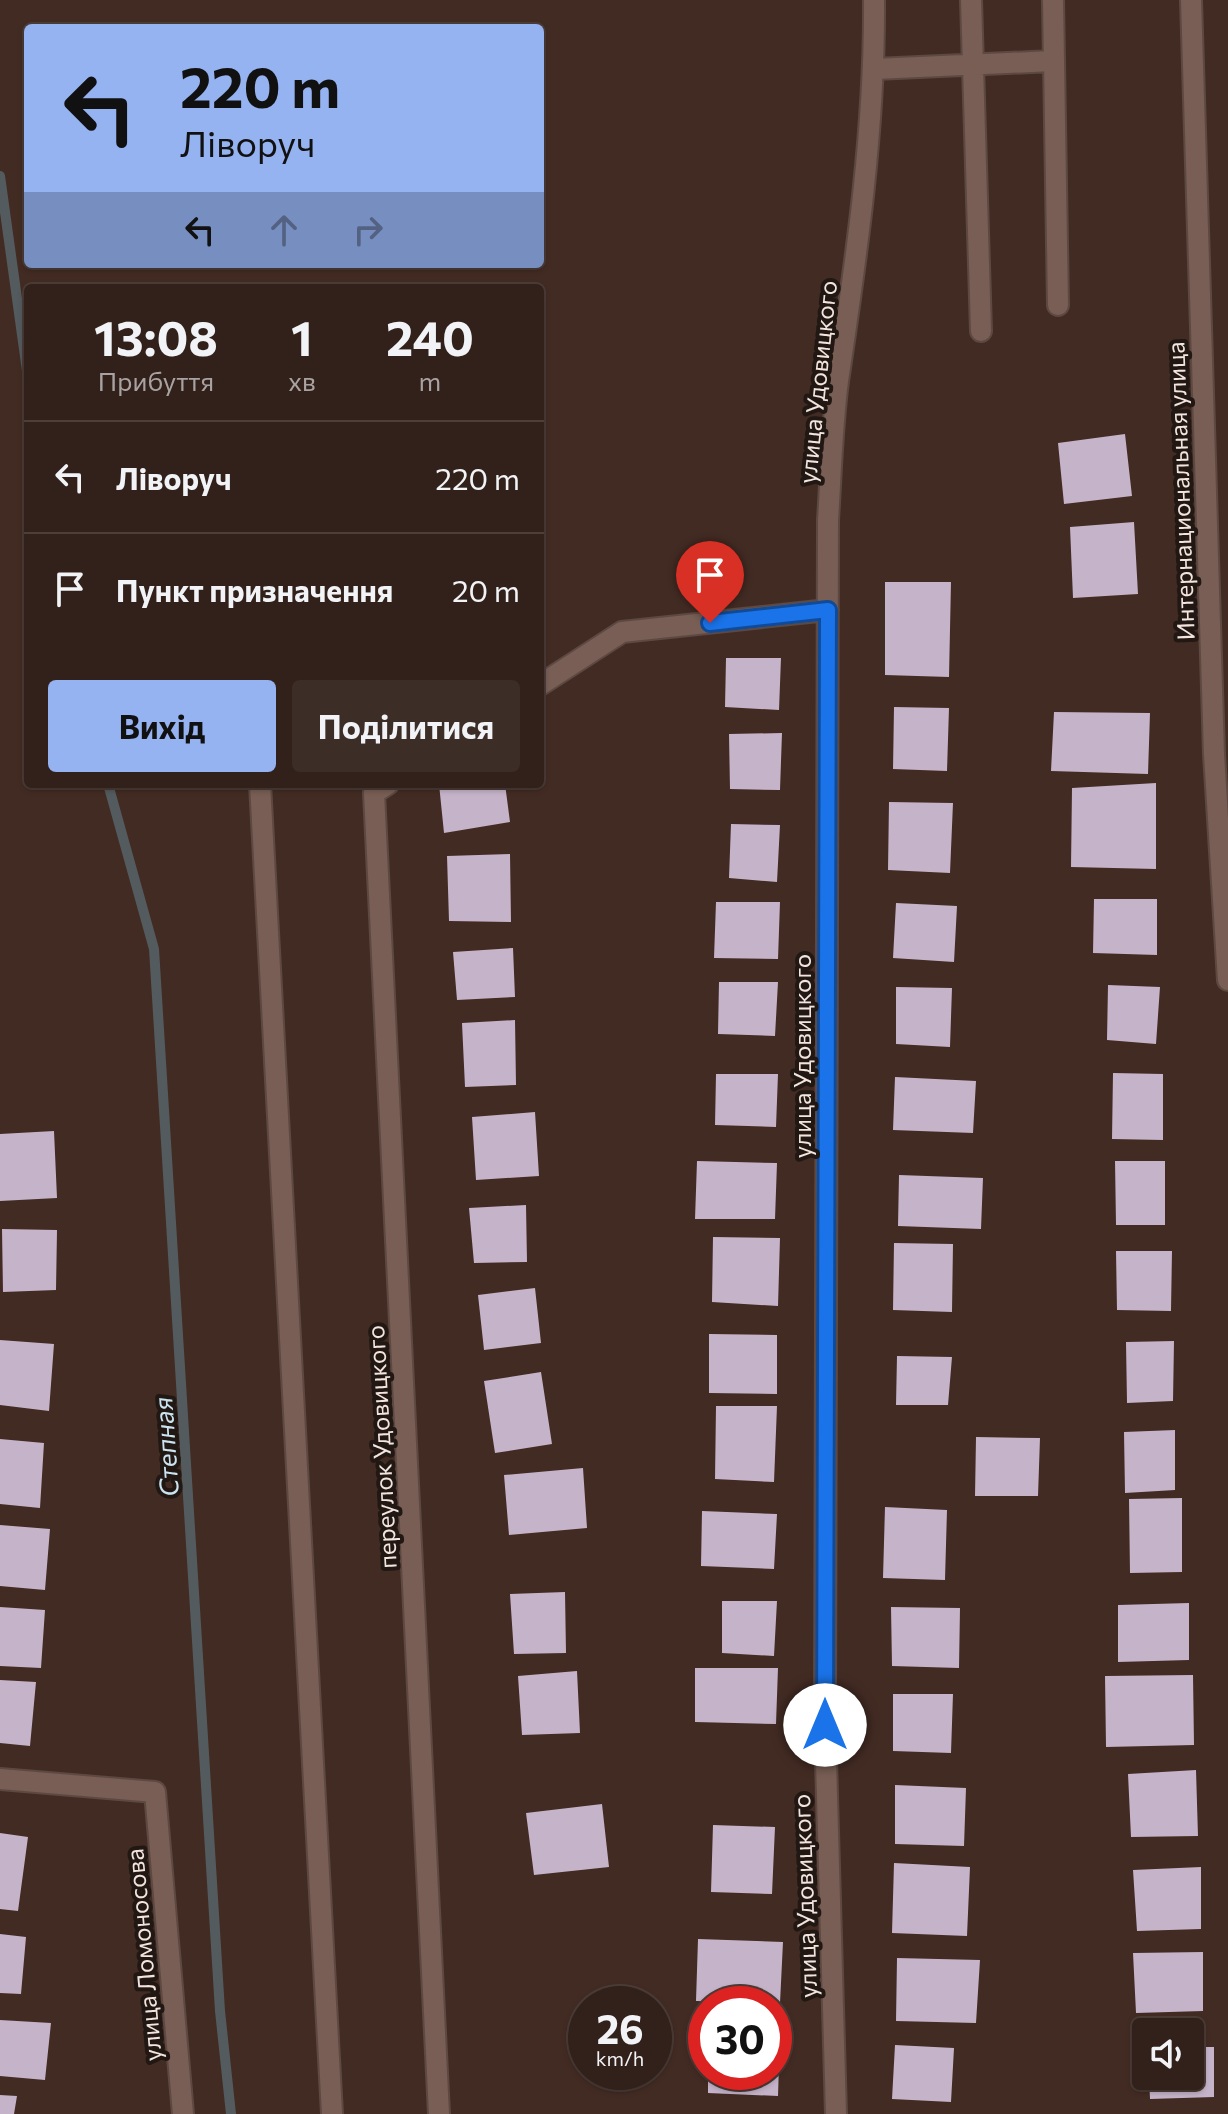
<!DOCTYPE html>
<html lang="uk">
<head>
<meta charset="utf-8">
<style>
	body { margin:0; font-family:Commissioner,sans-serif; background:#3d2d27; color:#f1f3f6; height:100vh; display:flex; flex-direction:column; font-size:30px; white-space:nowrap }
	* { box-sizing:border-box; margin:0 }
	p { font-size:26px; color:#a8a3a2 }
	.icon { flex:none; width:44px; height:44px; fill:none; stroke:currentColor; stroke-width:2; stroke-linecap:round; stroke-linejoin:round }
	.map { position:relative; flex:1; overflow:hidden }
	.side { position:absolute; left:24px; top:284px; width:520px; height:504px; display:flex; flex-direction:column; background:#32201a; border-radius:8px; box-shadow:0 2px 6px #0004,0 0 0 2px #4d3e39 }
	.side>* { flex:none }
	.top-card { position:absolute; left:24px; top:24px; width:520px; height:244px; border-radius:8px; box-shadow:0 2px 6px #0004,0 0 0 2px #4d3e39; background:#95b2f1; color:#111; overflow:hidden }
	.buttons { position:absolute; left:1132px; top:2018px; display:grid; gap:16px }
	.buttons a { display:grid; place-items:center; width:72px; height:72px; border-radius:8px; background:#32201a; box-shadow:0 2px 6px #0004,0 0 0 2px #4d3e39; font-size:40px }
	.speed { position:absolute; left:568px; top:1986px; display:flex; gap:16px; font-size:40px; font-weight:700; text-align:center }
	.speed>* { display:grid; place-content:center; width:104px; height:104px; border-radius:50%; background:#32201a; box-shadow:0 2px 6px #0004,0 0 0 2px #4d3e39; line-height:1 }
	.speed small { font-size:20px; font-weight:400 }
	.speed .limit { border:12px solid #d22; background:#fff; color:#111 }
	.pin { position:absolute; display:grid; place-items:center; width:68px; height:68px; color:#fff; margin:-82px -34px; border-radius:50% 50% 50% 0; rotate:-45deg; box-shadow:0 0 8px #0007 }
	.pin .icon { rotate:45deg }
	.me { position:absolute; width:88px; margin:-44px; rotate:0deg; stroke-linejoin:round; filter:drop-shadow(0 0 6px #0008) }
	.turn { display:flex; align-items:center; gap:28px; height:168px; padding:0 24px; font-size:36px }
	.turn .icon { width:104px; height:104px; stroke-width:2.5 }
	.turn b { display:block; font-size:56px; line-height:68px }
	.lanes { display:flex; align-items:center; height:76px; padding:0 24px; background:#0003; justify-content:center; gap:40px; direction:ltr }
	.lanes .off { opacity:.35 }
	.eta { display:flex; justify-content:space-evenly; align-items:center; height:136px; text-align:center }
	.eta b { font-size:48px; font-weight:700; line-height:56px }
	.primary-button { display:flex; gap:16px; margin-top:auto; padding:16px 24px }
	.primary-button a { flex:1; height:92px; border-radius:8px; background:#95b2f1; color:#111; font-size:32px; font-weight:700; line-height:92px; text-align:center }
	.primary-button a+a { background:#3d2d27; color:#f1f3f6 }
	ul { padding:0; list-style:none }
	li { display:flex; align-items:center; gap:24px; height:112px; padding:0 24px; border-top:2px solid #4d3e39 }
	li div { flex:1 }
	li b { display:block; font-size:30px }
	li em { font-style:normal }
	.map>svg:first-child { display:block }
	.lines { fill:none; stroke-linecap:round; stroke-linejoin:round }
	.stream { stroke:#545b5e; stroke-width:10 }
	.building { fill:#c5b3c9 }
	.minor-casing { stroke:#5d4942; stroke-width:24 }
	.minor { stroke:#785e54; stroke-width:20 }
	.route-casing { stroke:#114b97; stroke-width:20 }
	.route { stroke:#1a73e8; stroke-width:14 }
	.labels { text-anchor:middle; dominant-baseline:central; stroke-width:8; stroke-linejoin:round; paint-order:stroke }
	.street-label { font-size:24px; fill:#f3e4de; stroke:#211713 }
	.water-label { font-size:26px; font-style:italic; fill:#cbe4f0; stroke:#211713 }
</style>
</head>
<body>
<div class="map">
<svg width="1228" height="2114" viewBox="0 0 1228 2114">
	<rect width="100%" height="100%" fill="#422b23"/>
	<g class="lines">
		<!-- stream -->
		<path class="stream" d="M 0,176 L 28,378
			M 108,784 L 154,949 L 220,2011 L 231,2114"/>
	</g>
	<!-- building -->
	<path class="building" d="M 1125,434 L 1132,496 L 1064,504 L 1058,443 Z
		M 1134,522 L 1138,594 L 1073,598 L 1070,527 Z
		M 885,582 L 951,582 L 949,677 L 885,675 Z
		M 726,658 L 781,658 L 779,710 L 725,707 Z
		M 894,707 L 949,708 L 947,771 L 893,769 Z
		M 1054,712 L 1150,713 L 1148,774 L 1051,771 Z
		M 782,733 L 780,790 L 730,789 L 729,734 Z
		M 1156,783 L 1156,869 L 1071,867 L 1072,788 Z
		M 439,784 L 505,784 L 510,822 L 444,833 Z
		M 889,802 L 953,803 L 950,873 L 888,870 Z
		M 731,824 L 780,825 L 777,882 L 729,878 Z
		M 510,854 L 511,922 L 449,921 L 447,856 Z
		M 1094,899 L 1157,899 L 1157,955 L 1093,953 Z
		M 716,902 L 780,902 L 778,959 L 714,958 Z
		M 896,903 L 957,906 L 954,962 L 893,958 Z
		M 513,948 L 515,997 L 457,1000 L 453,952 Z
		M 719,982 L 778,982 L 775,1036 L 718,1034 Z
		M 1108,985 L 1160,987 L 1156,1044 L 1107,1040 Z
		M 896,987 L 952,988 L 950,1047 L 896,1044 Z
		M 515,1020 L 516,1085 L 465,1087 L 462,1023 Z
		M 1113,1073 L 1163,1074 L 1163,1140 L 1112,1139 Z
		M 716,1074 L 778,1074 L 776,1127 L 715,1125 Z
		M 895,1077 L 976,1081 L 973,1133 L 893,1130 Z
		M 535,1112 L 539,1176 L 476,1180 L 472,1117 Z
		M 54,1131 L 57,1198 L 0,1201 L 0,1134 Z
		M 697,1161 L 777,1163 L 775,1219 L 695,1219 Z
		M 1115,1161 L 1165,1161 L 1165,1225 L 1116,1225 Z
		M 899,1175 L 983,1178 L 981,1229 L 898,1226 Z
		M 526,1205 L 527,1262 L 474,1263 L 469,1208 Z
		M 2,1229 L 57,1230 L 56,1290 L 3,1292 Z
		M 713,1237 L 780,1238 L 778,1306 L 712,1302 Z
		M 894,1243 L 953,1244 L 952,1312 L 893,1310 Z
		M 1116,1251 L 1172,1251 L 1171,1311 L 1117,1310 Z
		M 535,1288 L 541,1343 L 484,1350 L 478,1295 Z
		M 709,1334 L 777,1335 L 777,1394 L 709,1393 Z
		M 0,1340 L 54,1344 L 49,1411 L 0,1405 Z
		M 1174,1341 L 1173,1401 L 1127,1403 L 1126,1342 Z
		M 897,1356 L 952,1357 L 948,1405 L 896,1405 Z
		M 541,1372 L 552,1444 L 495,1453 L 484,1381 Z
		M 716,1406 L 777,1406 L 774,1482 L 715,1479 Z
		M 1175,1430 L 1175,1490 L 1125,1493 L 1124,1432 Z
		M 976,1437 L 1040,1438 L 1038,1496 L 975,1496 Z
		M 0,1439 L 44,1443 L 40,1508 L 0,1504 Z
		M 583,1468 L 587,1528 L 509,1535 L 504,1475 Z
		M 1182,1498 L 1182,1572 L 1130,1573 L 1129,1499 Z
		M 885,1507 L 947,1510 L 945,1580 L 883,1578 Z
		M 702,1511 L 777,1514 L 774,1569 L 701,1566 Z
		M 0,1525 L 50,1529 L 45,1590 L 0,1586 Z
		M 565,1592 L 566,1653 L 514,1654 L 510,1594 Z
		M 722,1601 L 777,1601 L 774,1656 L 722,1653 Z
		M 1189,1603 L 1189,1660 L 1118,1662 L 1118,1605 Z
		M 0,1607 L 45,1610 L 41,1668 L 0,1666 Z
		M 891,1607 L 960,1608 L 959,1668 L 892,1666 Z
		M 695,1668 L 778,1668 L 776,1724 L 695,1722 Z
		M 577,1671 L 580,1733 L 522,1735 L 518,1676 Z
		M 1193,1675 L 1194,1745 L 1106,1747 L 1105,1676 Z
		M 0,1680 L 36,1682 L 30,1746 L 0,1743 Z
		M 893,1694 L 953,1694 L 951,1753 L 893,1751 Z
		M 1196,1770 L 1198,1836 L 1131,1837 L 1128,1774 Z
		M 895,1785 L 966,1788 L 964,1846 L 895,1844 Z
		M 602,1804 L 609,1867 L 534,1875 L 526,1813 Z
		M 713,1825 L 775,1827 L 772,1894 L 711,1892 Z
		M 0,1833 L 28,1837 L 18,1911 L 0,1909 Z
		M 894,1863 L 970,1867 L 967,1936 L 892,1933 Z
		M 1201,1867 L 1201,1929 L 1137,1931 L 1133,1870 Z
		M 0,1934 L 26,1937 L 21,1994 L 0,1993 Z
		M 698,1939 L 783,1942 L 780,2003 L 696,2001 Z
		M 1203,1952 L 1203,2011 L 1136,2013 L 1133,1953 Z
		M 897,1958 L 980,1960 L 976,2023 L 896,2021 Z
		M 0,2020 L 51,2023 L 45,2080 L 0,2076 Z
		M 774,2031 L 780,2032 L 778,2096 L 708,2093 L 708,2072 L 774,2072 Z
		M 895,2045 L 954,2048 L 951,2102 L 892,2099 Z
		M 1190,2047 L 1214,2047 L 1214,2097 L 1150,2099 L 1149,2076 L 1190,2076 Z
		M 0,2095 L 17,2096 L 14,2114 L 0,2114 Z"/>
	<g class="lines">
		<defs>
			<path id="minor" d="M 971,0 L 981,331
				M 1053,0 L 1058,305
				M 1191,0 L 1214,754 L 1228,980
				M 875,69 L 1053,61
				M 540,685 L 622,632 L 828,610
				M 260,784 L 332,2114
				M 388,784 L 374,793 L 439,2114
				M 0,1779 L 155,1792 L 183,2114
				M 836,2114 L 825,1725 L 828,520 C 831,474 832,426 838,381 C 857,254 875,128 874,0"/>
		</defs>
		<!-- minor casing -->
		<use href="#minor" class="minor-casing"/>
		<!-- minor -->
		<use href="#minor" class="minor"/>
	</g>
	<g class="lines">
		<defs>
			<path id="route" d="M 710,623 L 828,610 L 825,1725"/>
		</defs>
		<!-- route casing -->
		<use href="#route" class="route-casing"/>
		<!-- route -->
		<use href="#route" class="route"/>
	</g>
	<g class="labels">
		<!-- street labels -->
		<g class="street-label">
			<text transform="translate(817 382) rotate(-84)">улица Удовицкого</text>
			<text transform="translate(1180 491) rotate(-92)">Интернациональная улица</text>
			<text transform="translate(801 1056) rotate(-90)">улица Удовицкого</text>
			<text transform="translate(381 1447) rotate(-93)">переулок Удовицкого</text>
			<text transform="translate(804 1896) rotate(-92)">улица Удовицкого</text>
			<text transform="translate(143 1955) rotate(-95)">улица Ломоносова</text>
		</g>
		<!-- water labels -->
		<g class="water-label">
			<text transform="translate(165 1447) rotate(-94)">Степная</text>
		</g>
	</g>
</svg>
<div class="buttons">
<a><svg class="icon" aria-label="sound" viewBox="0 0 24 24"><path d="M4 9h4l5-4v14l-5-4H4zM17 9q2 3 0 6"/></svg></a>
</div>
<div class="speed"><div>26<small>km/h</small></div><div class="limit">30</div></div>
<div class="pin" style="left:710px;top:623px;background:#d93025"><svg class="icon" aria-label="arrive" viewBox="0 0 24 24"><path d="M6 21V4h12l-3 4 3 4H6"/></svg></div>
<svg class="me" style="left:825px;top:1725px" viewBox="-20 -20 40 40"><circle r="19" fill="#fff"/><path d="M0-13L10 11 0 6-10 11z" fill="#1a73e8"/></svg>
<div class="top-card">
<div class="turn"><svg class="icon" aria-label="left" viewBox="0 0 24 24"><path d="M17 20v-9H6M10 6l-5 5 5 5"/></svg><div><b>220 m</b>Ліворуч</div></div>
<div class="lanes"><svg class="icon" aria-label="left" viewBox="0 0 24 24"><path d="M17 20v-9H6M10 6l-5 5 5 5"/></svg><svg class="icon off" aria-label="ahead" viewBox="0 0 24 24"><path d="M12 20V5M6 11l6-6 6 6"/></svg><svg class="icon off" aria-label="right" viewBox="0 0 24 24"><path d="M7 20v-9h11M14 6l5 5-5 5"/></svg></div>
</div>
<section class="side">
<div class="eta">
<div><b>13:08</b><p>Прибуття</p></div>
<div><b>1</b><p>хв</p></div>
<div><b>240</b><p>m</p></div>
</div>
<ul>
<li><svg class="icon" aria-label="left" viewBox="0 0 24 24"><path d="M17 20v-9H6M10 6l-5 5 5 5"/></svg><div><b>Ліворуч</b></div><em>220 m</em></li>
<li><svg class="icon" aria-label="arrive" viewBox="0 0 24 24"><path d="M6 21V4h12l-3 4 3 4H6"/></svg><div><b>Пункт призначення</b></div><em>20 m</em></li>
</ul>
<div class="primary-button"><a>Вихід</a><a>Поділитися</a></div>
</section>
</div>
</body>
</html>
